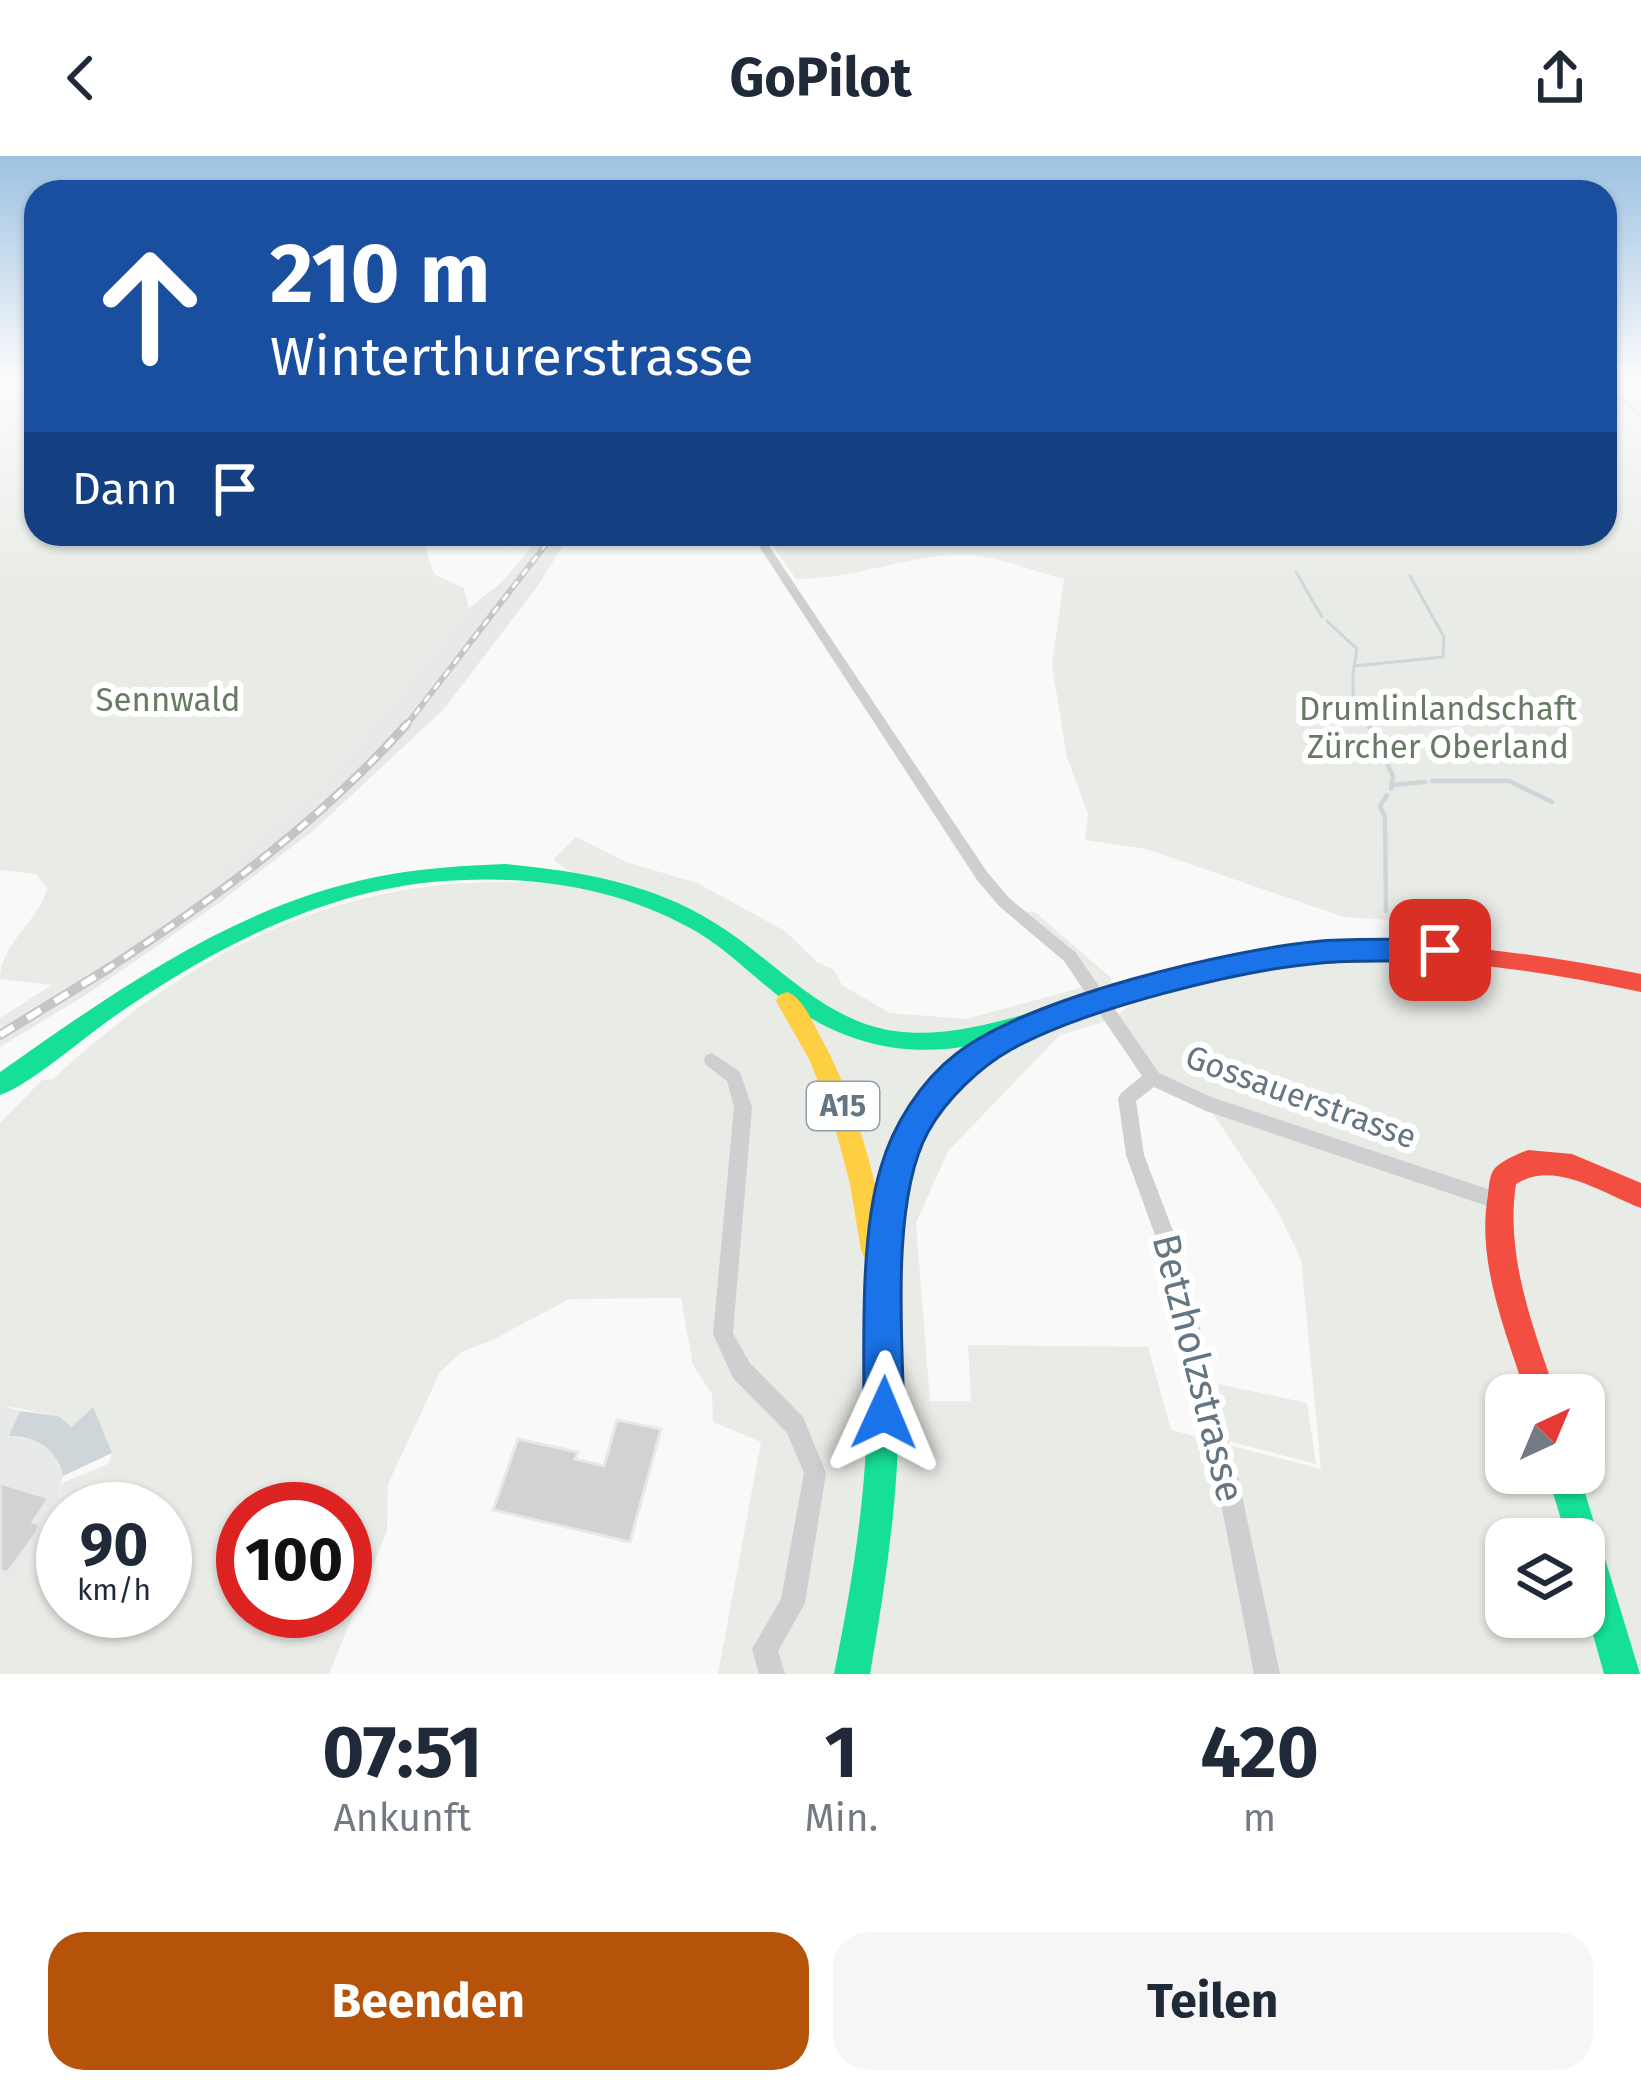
<!DOCTYPE html>
<html lang="de">
<head>
<meta charset="utf-8">
<style>
	body { margin:0; font-family:"Fira Sans",sans-serif; background:#f6f6f7; color:#1f2937; height:100vh; display:flex; flex-direction:column; font-size:45px; white-space:nowrap }
	* { box-sizing:border-box; margin:0 }
	p { font-size:39px; color:#747a83 }
	.icon { flex:none; width:66px; height:66px; fill:none; stroke:currentColor; stroke-width:2; stroke-linecap:round; stroke-linejoin:round }
	.map { position:relative; height:1518px; overflow:hidden }
	.side { display:flex; flex-direction:column; background:#fff; flex:1 }
	.side>* { flex:none }
	.banner { position:absolute; left:24px; top:24px; width:1593px; height:366px; border-radius:36px; box-shadow:0 3px 9px #0004; background:#1a4fa0; color:#fff; overflow:hidden }
	.needle { width:78px; rotate:44deg }
	.tools { position:absolute; left:1485px; top:1218px; display:grid; gap:24px }
	.tools a { display:grid; place-items:center; width:120px; height:120px; border-radius:24px; background:#fff; box-shadow:0 3px 9px #0004; font-size:60px }
	.speed { position:absolute; left:36px; top:1326px; display:flex; gap:24px; font-size:60px; font-weight:700; text-align:center }
	.speed>* { display:grid; place-content:center; width:156px; height:156px; border-radius:50%; background:#fff; box-shadow:0 3px 9px #0004; line-height:1 }
	.speed small { font-size:30px; font-weight:400 }
	.speed .limit { border:18px solid #d22; background:#fff; color:#111 }
	.pin { position:absolute; display:grid; place-items:center; width:102px; height:102px; color:#fff; margin:-51px; border-radius:24px; box-shadow:0 6px 18px #0006 }
	.me { position:absolute; width:132px; margin:-66px; rotate:1deg; stroke-linejoin:round; filter:drop-shadow(0 0 9px #0008) }
	.turn { display:flex; align-items:center; gap:42px; height:252px; padding:0 48px; font-size:54px }
	.turn .icon { width:156px; height:156px; stroke-width:2.5 }
	.turn b { display:block; font-size:84px; line-height:102px }
	.then { display:flex; align-items:center; height:114px; padding:0 48px; background:#0003; gap:24px; font-size:45px }
	.eta { display:flex; justify-content:space-evenly; align-items:center; height:204px; text-align:center }
	.eta b { font-size:72px; font-weight:700; line-height:84px }
	.action { display:flex; gap:24px; margin-top:auto; padding:24px 48px }
	.action a { flex:1; height:138px; border-radius:36px; background:#b45309; color:#fff; font-size:48px; font-weight:700; line-height:138px; text-align:center }
	.action a+a { background:#f6f6f7; color:#1f2937 }
	header { display:flex; justify-content:space-between; align-items:center; height:156px; padding:0 48px; background:#fff; font-size:54px; font-weight:700 }
	.map>svg:first-child { display:block }
	.built { fill:#e8e9e9 }
	.green { fill:#e8ebe6; fill-rule:evenodd }
	.water { fill:#ced6d9 }
	.lines { fill:none; stroke-linecap:round; stroke-linejoin:round }
	.stream-far1 { stroke:#ced6d9; stroke-width:3 }
	.stream { stroke:#ced6d9; stroke-width:4.5 }
	.building { fill:#d0d2d3; stroke:#e8e8e8; stroke-width:3 }
	.street { fill:#cecfd0; fill-rule:evenodd }
	.fast { fill:#16e098; fill-rule:evenodd }
	.slow { fill:#ffcf43; fill-rule:evenodd }
	.jam { fill:#f24e42; fill-rule:evenodd }
	.rail-far2-casing { stroke:#c3c5c6; stroke-width:6 }
	.rail-far1-casing { stroke:#c3c5c6; stroke-width:9 }
	.rail-casing { stroke:#c3c5c6; stroke-width:10 }
	.rail-far2 { stroke:#fff; stroke-width:3; stroke-dasharray:8; stroke-linecap:butt }
	.rail-far1 { stroke:#fff; stroke-width:4.5; stroke-dasharray:12; stroke-linecap:butt }
	.rail { stroke:#fff; stroke-width:6; stroke-dasharray:16; stroke-linecap:butt }
	.route { fill:#1a73e8; stroke:#114b97; stroke-width:3 }
	.labels { text-anchor:middle; dominant-baseline:central; stroke-width:12; stroke-linejoin:round; paint-order:stroke }
	.shield { fill:#fff; stroke:#939fa8; stroke-width:3 }
	.shield-label { font-size:30px; font-weight:bold; fill:#657683 }
	.park-label { font-size:33px; fill:#687a64; stroke:#fff }
	.street-label { font-size:33px; fill:#657683; stroke:#fff }
	.near-street-label { font-size:39px; fill:#657683; stroke:#fff }
</style>
</head>
<body>
<header><svg class="icon" aria-label="back" viewBox="0 0 24 24"><path d="M15 5l-7 7 7 7"/></svg>GoPilot<svg class="icon" aria-label="share" viewBox="0 0 24 24"><path d="M12 15V3M7 8l5-5 5 5M5 13v7h14v-7"/></svg></header>
<div class="map">
<svg width="1641" height="1518" viewBox="0 0 1641 1518">
	<rect width="100%" height="100%" fill="#f9f9f9"/>
	<!-- built -->
	<path class="built" d="M 542,378 L 570,378 L 539,428 L 444,553 L 314,674 L 219,747 L 89,837 L 0,891 L 0,871 L 79,825 L 201,736 L 228,706 L 319,632 L 469,452 L 502,426 Z
		M 0,1249 L 20,1255 L 10,1280 L 40,1285 L 53,1296 L 63,1320 L 52,1369 L 33,1398 L 0,1429 Z"/>
	<!-- green -->
	<path class="green" d="M 0,226 L 36,227 L 36,378 L 421,378 L 434,418 L 464,432 L 469,452 L 319,632 L 228,706 L 201,736 L 79,825 L 0,871 L 0,862 L 52,829 L 0,823 C 0,787 39,766 47,732 L 36,718 L 0,714 Z
		M 1605,226 L 1641,226 L 1641,1518 L 718,1518 L 761,1286 L 713,1266 L 712,1238 L 693,1209 L 681,1142 L 569,1143 L 491,1185 L 463,1195 L 440,1216 L 388,1328 L 387,1375 L 329,1518 L 0,1518 L 0,1429 C 37,1394 50,1377 62,1327 L 108,1308 L 112,1297 L 57,1260 L 0,1249 L 0,967 L 42,924 L 53,923 C 213,775 380,702 599,733 L 553,704 L 576,681 L 626,706 L 697,727 L 785,775 L 817,806 L 834,814 L 842,829 L 890,857 L 966,863 L 1091,829 L 1016,756 L 1035,756 L 1111,822 L 1117,860 C 1176,800 1357,800 1440,793 L 1433,767 L 1344,761 L 1146,693 L 1085,684 L 1088,658 L 1067,601 L 1052,509 L 1064,423 C 1029,414 991,397 954,399 C 900,402 850,423 796,423 L 765,378 L 1605,378 ZM 1117,862 L 1153,922 L 1206,947 L 1277,1054 L 1301,1103 L 1321,1313 L 1171,1274 L 1148,1191 L 968,1189 L 971,1245 L 930,1245 L 916,1067 L 948,995 L 1060,879 ZM 1506,1239 L 1584,1239 L 1584,1317 L 1506,1317 ZM 63,1353 L 165,1353 L 165,1455 L 63,1455 ZM 243,1353 L 345,1353 L 345,1455 L 243,1455 ZM 1506,1383 L 1584,1383 L 1584,1461 L 1506,1461 Z
		M 1218,1228 L 1307,1247 L 1316,1308 L 1228,1285 Z"/>
	<!-- water -->
	<path class="water" d="M 93,1251 L 112,1297 L 63,1320 C 56,1291 37,1281 9,1280 L 20,1255 L 58,1260 L 72,1271 Z"/>
	<g class="lines">
		<!-- stream-far1 -->
		<path class="stream-far1" d="M 1296,416 L 1322,461
			M 1327,465 L 1357,493 L 1353,519
			M 1355,510 L 1443,501 L 1444,481 L 1410,420
			M 1353,522 L 1353,538 L 1369,571"/>
		<!-- stream -->
		<path class="stream" d="M 1368,568 L 1393,620 L 1391,633
			M 1432,625 L 1509,625 L 1552,646
			M 1394,629 L 1425,626
			M 1386,755 L 1385,661 L 1380,650 L 1387,639"/>
	</g>
	<!-- building -->
	<path class="building" d="M 617,1264 L 661,1273 L 630,1386 L 493,1354 L 518,1283 L 578,1296 L 575,1303 L 604,1310 Z
		M 0,1327 L 49,1342 L 33,1366 L 40,1368 L 36,1378 L 7,1417 L 0,1414 Z"/>
	<g class="lines">
		<!-- street -->
		<path class="street" d="M 1605,227 L 1641,256 L 1641,262 L 1605,233 Z
			M 751,378 L 761,378 L 987,716 L 1009,742 L 1076,797 L 1159,917 L 1211,941 L 1500,1037 L 1502,1043 L 1500,1049 L 1493,1052 L 1206,955 L 1154,931 L 1136,945 L 1144,999 L 1180,1093 L 1238,1321 L 1280,1518 L 1254,1518 L 1216,1321 L 1160,1093 L 1126,999 L 1118,942 L 1121,937 L 1142,920 L 1064,805 L 999,750 L 977,724 Z
			M 712,897 L 740,916 L 752,951 L 733,1177 L 749,1206 L 803,1261 L 826,1317 L 805,1447 L 778,1495 L 785,1518 L 759,1518 L 752,1493 L 781,1443 L 804,1317 L 787,1277 L 733,1222 L 713,1178 L 734,951 L 727,925 L 706,909 L 704,904 L 706,899 Z"/>
		<!-- fast -->
		<path class="fast" d="M 505,708 C 578,715 652,727 715,767 C 775,804 821,864 894,875 C 951,883 1010,862 1065,847 L 1073,849 L 1076,856 L 1073,863 L 1017,879 L 1015,888 C 986,909 953,931 934,962 C 875,1058 901,1183 898,1289 C 895,1366 883,1442 870,1518 L 834,1518 C 849,1443 862,1368 866,1291 C 875,1140 838,991 979,888 C 903,904 837,887 776,838 C 748,816 722,789 690,772 C 614,730 529,719 444,725 C 322,734 210,794 112,862 C 83,882 30,929 0,939 L 0,916 C 117,834 234,750 376,721 C 419,712 462,710 505,708 Z
			M 1547,1317 L 1579,1317 L 1640,1518 L 1604,1518 L 1584,1446 L 1584,1383 L 1567,1383 Z"/>
		<!-- slow -->
		<path class="slow" d="M 787,836 C 803,842 812,865 820,880 C 857,947 875,1019 889,1094 L 885,1103 L 875,1107 L 865,1103 L 861,1094 L 850,1028 L 833,964 L 810,905 L 776,845 L 779,839 Z"/>
		<!-- jam -->
		<path class="jam" d="M 1356,787 C 1453,786 1546,799 1641,818 L 1641,836 C 1515,809 1388,792 1260,814 C 1193,824 1129,847 1065,865 L 1057,863 L 1054,856 L 1057,849 L 1065,847 C 1162,820 1255,794 1356,787 Z
			M 1528,994 L 1572,998 L 1641,1027 L 1641,1052 C 1603,1038 1555,1003 1516,1028 C 1505,1101 1533,1170 1556,1239 L 1526,1239 C 1506,1176 1476,1106 1488,1039 C 1489,1031 1489,1019 1495,1012 C 1503,1004 1518,998 1528,994 Z"/>
		<defs>
			<path id="rail-far2" d="M 405,571 L 554,378"/>
			<path id="rail-far1" d="M 104,815 C 213,744 320,666 407,568"/>
			<path id="rail" d="M 0,879 L 109,812"/>
		</defs>
		<!-- rail-far2 casing -->
		<use href="#rail-far2" class="rail-far2-casing"/>
		<!-- rail-far1 casing -->
		<use href="#rail-far1" class="rail-far1-casing"/>
		<!-- rail casing -->
		<use href="#rail" class="rail-casing"/>
		<!-- rail-far2 -->
		<use href="#rail-far2" class="rail-far2"/>
		<!-- rail-far1 -->
		<use href="#rail-far1" class="rail-far1"/>
		<!-- rail -->
		<use href="#rail" class="rail"/>
	</g>
	<!-- sky -->
	<linearGradient id="sky" x2="0" y2="1"><stop stop-color="#9dc2e2"/><stop offset="0.51" stop-color="#fcfcfc"/><stop offset="1" stop-color="#fcfcfc" stop-opacity="0"/></linearGradient>
	<rect width="1641" height="439" fill="url(#sky)"/>
	<!-- route -->
	<path class="route" d="M 1440,783 L 1454,794 L 1440,805 C 1401,806 1360,803 1321,807 C 1238,814 1085,853 1012,893 C 980,911 946,943 928,976 C 891,1043 902,1181 904,1257 L 898,1271 L 884,1277 L 870,1271 L 864,1257 C 864,1185 860,1079 881,1011 C 893,969 921,925 956,898 C 1027,842 1230,793 1321,785 C 1360,782 1401,784 1440,783 Z"/>
	<g class="labels">
		<!-- shield labels -->
		<rect class="shield" x="807" y="926" width="72" height="48" rx="9"/>
		<g class="shield-label">
			<text x="843" y="950">A15</text>
		</g>
		<!-- park labels -->
		<g class="park-label">
			<text x="168" y="544">Sennwald</text>
			<text x="1438" y="553">Drumlinlandschaft<tspan x="1438" dy="38">Zürcher Oberland</tspan></text>
		</g>
		<!-- street labels -->
		<g class="street-label">
			<text transform="translate(1301 941) rotate(20)">Gossauerstrasse</text>
		</g>
		<!-- near-street labels -->
		<g class="near-street-label">
			<text transform="translate(1198 1212) rotate(76)">Betzholzstrasse</text>
		</g>
	</g>
</svg>
<div class="tools">
<a><svg class="needle" viewBox="-14 -14 28 28"><path d="M0-13l5 13h-10z" fill="#e53935"/><path d="M0 13l5-13h-10z" fill="#747a83"/></svg></a>
<a><svg class="icon" aria-label="layers" viewBox="0 0 24 24"><path d="M12 4l9 5-9 5-9-5zM3 14l9 5 9-5"/></svg></a>
</div>
<div class="speed"><div>90<small>km/h</small></div><div class="limit">100</div></div>
<div class="pin" style="left:1440px;top:794px;background:#d93025"><svg class="icon" aria-label="arrive" viewBox="0 0 24 24"><path d="M6 21V4h12l-3 4 3 4H6"/></svg></div>
<svg class="me" style="left:884px;top:1257px" viewBox="-20 -20 40 40"><path d="M0-17L14 15 0 8-14 15z" fill="#1a73e8" stroke="#fff" stroke-width="4"/></svg>
<div class="banner">
<div class="turn"><svg class="icon" aria-label="ahead" viewBox="0 0 24 24"><path d="M12 20V5M6 11l6-6 6 6"/></svg><div><b>210 m</b>Winterthurerstrasse</div></div>
<div class="then">Dann<svg class="icon" aria-label="arrive" viewBox="0 0 24 24"><path d="M6 21V4h12l-3 4 3 4H6"/></svg></div>
</div>
</div>
<section class="side">
<div class="eta">
<div><b>07:51</b><p>Ankunft</p></div>
<div><b>1</b><p>Min.</p></div>
<div><b>420</b><p>m</p></div>
</div>
<div class="action"><a>Beenden</a><a>Teilen</a></div>
</section>
</body>
</html>
